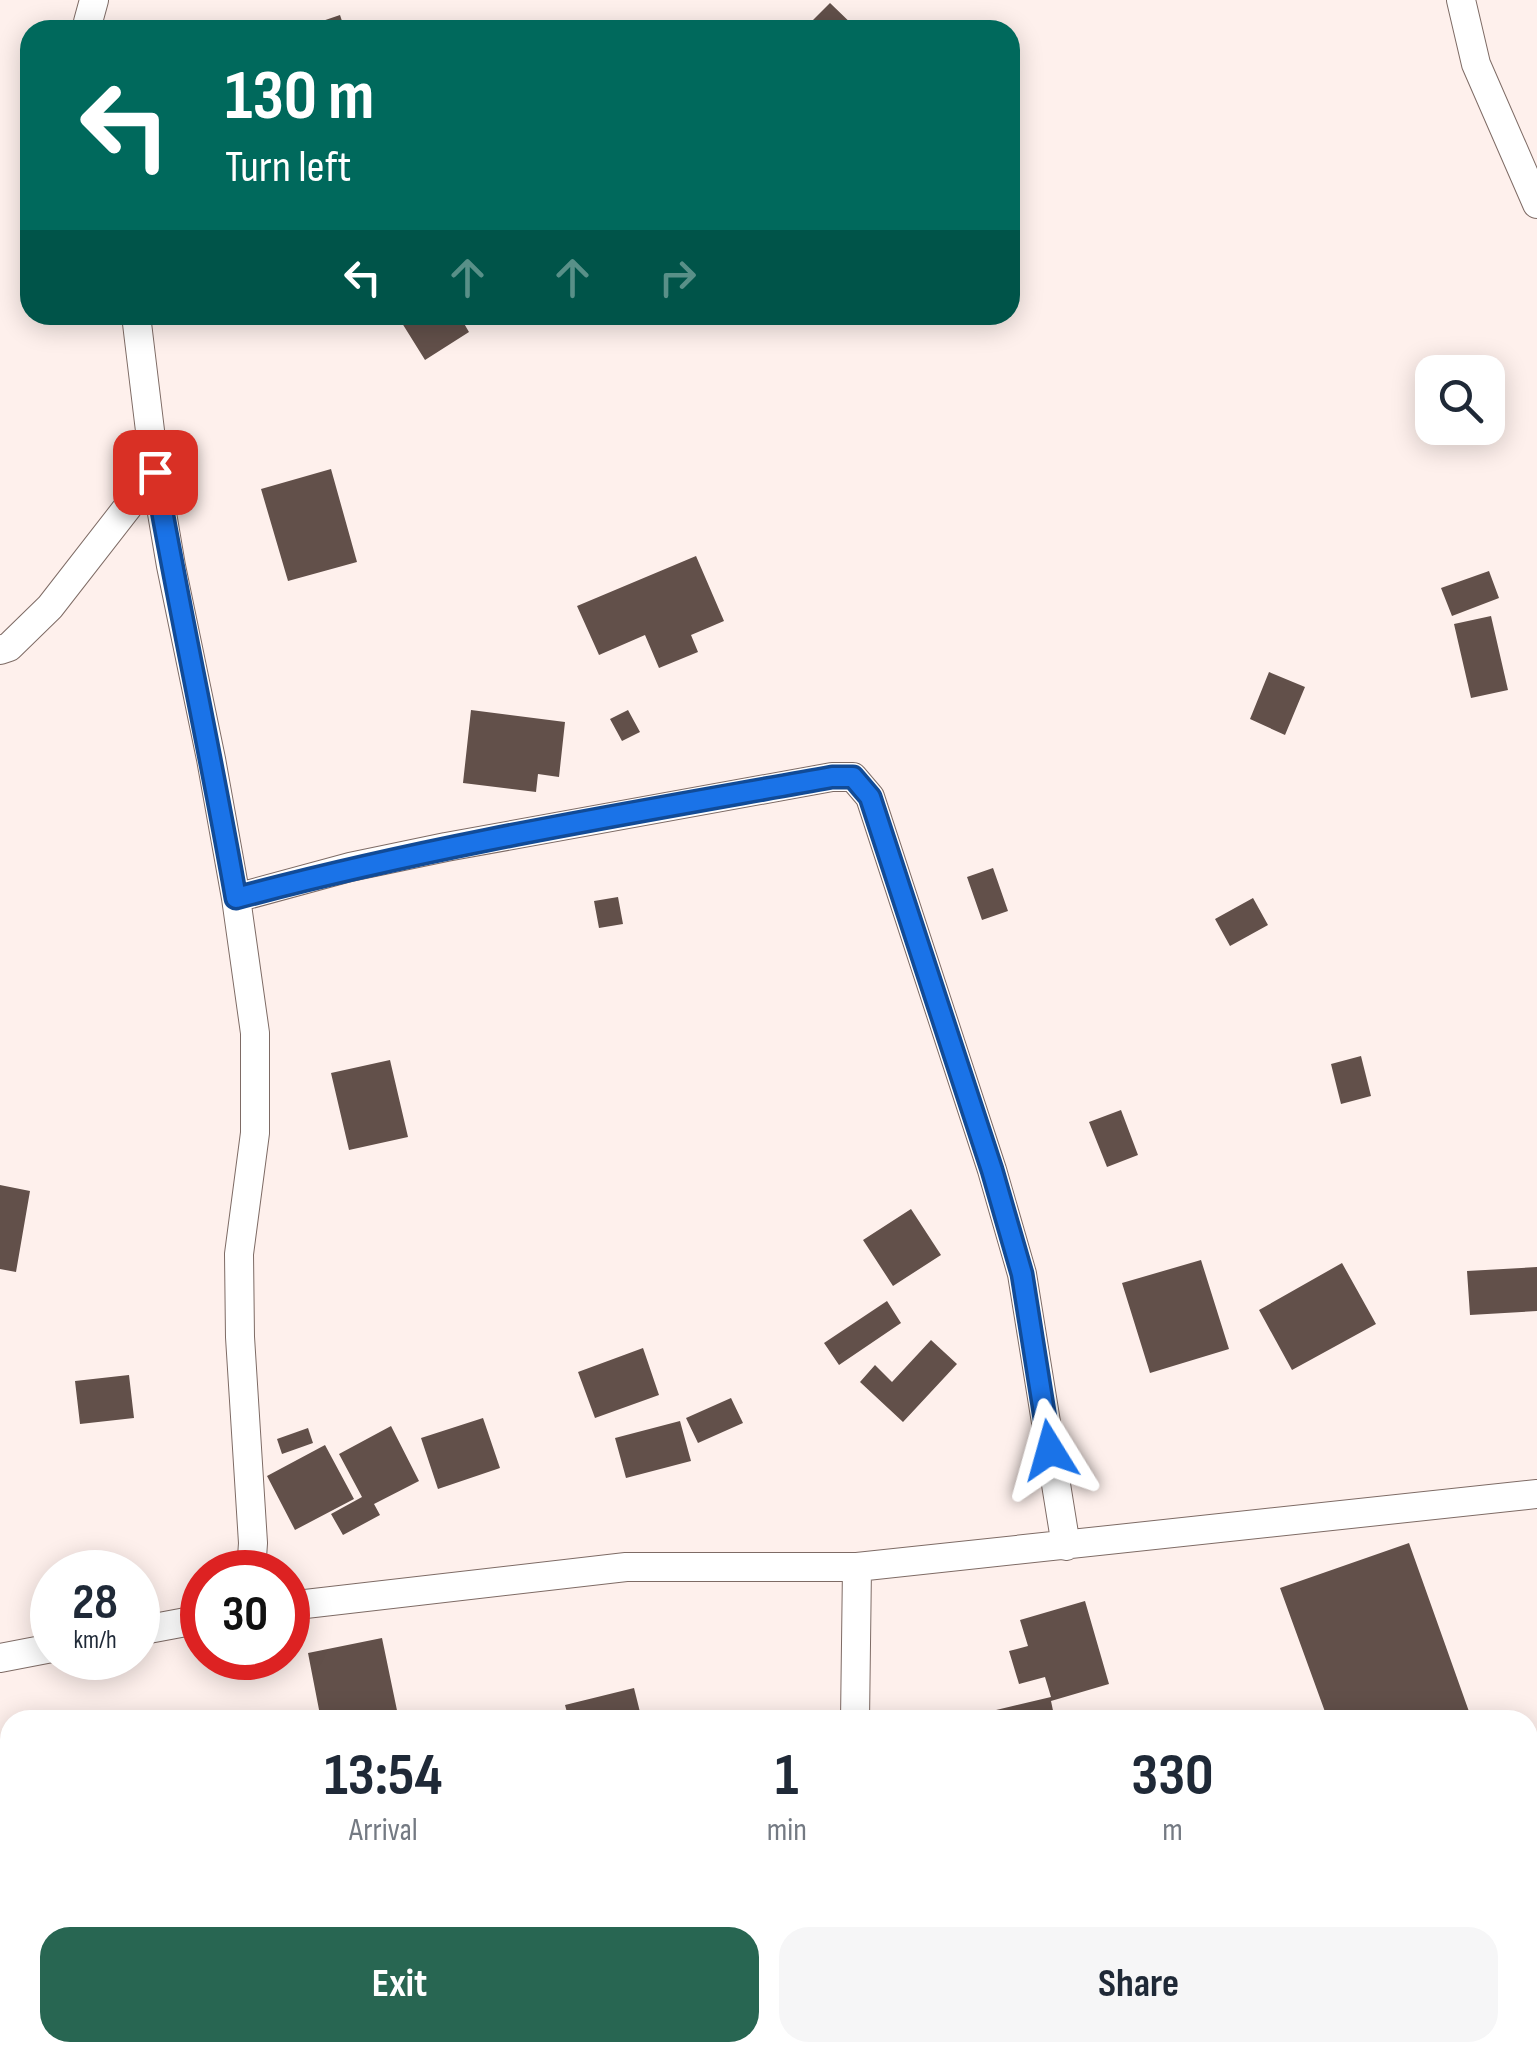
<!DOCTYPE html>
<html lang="en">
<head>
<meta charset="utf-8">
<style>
	body { margin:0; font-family:"Sofia Sans Condensed",sans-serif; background:#f6f6f7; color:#1f2937; height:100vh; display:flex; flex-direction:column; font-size:38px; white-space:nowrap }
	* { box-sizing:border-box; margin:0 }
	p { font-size:32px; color:#747a83 }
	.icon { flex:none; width:55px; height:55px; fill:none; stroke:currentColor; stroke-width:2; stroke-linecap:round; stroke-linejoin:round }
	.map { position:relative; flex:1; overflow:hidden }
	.sheet { position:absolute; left:0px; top:1710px; width:1538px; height:352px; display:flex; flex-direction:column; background:#fff; border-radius:30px 30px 0 0; box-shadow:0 5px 25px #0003 }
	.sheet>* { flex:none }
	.banner { position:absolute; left:20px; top:20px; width:1000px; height:305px; border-radius:30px; box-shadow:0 5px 25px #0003; background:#00695c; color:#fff; overflow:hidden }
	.buttons { position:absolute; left:1415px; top:355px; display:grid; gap:20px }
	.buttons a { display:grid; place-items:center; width:90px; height:90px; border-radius:20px; background:#fff; box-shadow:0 5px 25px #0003; font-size:50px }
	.speed { position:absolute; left:30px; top:1550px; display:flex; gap:20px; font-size:50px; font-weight:700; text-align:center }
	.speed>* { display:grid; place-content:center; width:130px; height:130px; border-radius:50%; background:#fff; box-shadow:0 5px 25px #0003; line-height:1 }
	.speed small { font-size:25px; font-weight:400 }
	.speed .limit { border:15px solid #d22; background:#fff; color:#111 }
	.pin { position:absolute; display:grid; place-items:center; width:85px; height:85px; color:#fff; margin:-42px; border-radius:20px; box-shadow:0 5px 15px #0006 }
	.me { position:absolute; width:110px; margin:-55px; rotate:352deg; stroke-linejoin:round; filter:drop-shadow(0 0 8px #0008) }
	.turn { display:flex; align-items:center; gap:35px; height:210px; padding:0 40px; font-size:45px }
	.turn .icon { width:130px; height:130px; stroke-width:2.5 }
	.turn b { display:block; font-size:70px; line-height:85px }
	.lanes { display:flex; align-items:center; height:95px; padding:0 40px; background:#0003; justify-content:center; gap:50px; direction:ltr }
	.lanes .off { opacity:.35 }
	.eta { display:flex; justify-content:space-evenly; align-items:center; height:170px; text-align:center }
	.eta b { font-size:60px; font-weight:700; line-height:70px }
	.primary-button { display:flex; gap:20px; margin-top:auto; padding:20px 40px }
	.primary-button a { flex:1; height:115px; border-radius:30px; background:#286652; color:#fff; font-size:40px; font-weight:700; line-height:115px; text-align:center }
	.primary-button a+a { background:#f6f6f7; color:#1f2937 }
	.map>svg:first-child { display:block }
	.building { fill:#62504a }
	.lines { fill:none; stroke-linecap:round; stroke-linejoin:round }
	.minor-casing { stroke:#7e6b65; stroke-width:30 }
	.minor { stroke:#fff; stroke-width:28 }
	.route-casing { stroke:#114b97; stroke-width:25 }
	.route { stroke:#1a73e8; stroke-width:18 }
</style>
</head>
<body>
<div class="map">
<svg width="1537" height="2061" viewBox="0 0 1537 2061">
	<rect width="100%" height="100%" fill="#fef0ec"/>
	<!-- building -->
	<path class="building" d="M 830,3 L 858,30 L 803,30 Z
		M 340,15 L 345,30 L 299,30 L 299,29 Z
		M 397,315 L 459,315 L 469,332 L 425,360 Z
		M 331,469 L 357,562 L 288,581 L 261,489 Z
		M 696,556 L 724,621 L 691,635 L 698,652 L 659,668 L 645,635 L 599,655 L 577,606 Z
		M 1489,571 L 1499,598 L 1452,616 L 1441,588 Z
		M 1491,616 L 1508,690 L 1471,698 L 1454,624 Z
		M 1269,672 L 1305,687 L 1285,735 L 1250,719 Z
		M 471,710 L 565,722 L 559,777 L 538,774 L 536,792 L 463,783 Z
		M 628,710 L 640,732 L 622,741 L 610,719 Z
		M 993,868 L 1008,911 L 982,920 L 967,877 Z
		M 618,897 L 623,924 L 599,928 L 594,901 Z
		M 1253,898 L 1268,925 L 1230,946 L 1215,919 Z
		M 1361,1056 L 1371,1096 L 1341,1104 L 1331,1064 Z
		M 390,1060 L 408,1137 L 349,1150 L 331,1073 Z
		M 1121,1110 L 1138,1155 L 1107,1167 L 1089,1122 Z
		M 0,1185 L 30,1191 L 16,1272 L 0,1269 Z
		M 911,1209 L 941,1255 L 893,1286 L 863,1240 Z
		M 1201,1260 L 1229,1349 L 1150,1373 L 1122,1283 Z
		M 1342,1263 L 1376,1324 L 1292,1370 L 1259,1310 Z
		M 1537,1267 L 1537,1311 L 1470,1315 L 1467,1271 Z
		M 887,1301 L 901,1323 L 839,1365 L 824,1343 Z
		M 931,1340 L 957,1364 L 903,1422 L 860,1382 L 875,1365 L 892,1382 Z
		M 643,1348 L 659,1395 L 595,1418 L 578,1372 Z
		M 129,1375 L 134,1418 L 80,1424 L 75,1381 Z
		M 731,1398 L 743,1423 L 698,1443 L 686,1418 Z
		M 483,1418 L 500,1468 L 438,1489 L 421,1438 Z
		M 680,1421 L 691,1461 L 626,1478 L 615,1438 Z
		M 391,1426 L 419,1481 L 374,1504 L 380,1515 L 343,1535 L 331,1514 L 362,1497 L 339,1454 Z
		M 308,1428 L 313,1443 L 282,1454 L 277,1439 Z
		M 325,1445 L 354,1499 L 295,1530 L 267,1476 Z
		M 1409,1543 L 1472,1720 L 1328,1720 L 1280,1588 Z
		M 1085,1601 L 1109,1684 L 1051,1701 L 1055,1720 L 971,1720 L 971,1716 L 1051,1697 L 1045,1677 L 1019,1684 L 1009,1651 L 1028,1646 L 1020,1620 Z
		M 382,1638 L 399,1720 L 321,1720 L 308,1653 Z
		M 634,1688 L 642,1720 L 569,1720 L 565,1705 Z
		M 10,1894 L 10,1970 L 0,1971 L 0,1896 Z"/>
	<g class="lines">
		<defs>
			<path id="minor" d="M 1461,0 L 1476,64 L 1537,204
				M 90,30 L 88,22 L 94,0
				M 136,315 L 155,472 L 171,566 L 211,759 L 236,898 L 255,1033 L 255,1133 L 239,1254 L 240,1337 L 253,1543 L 251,1572
				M 0,650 L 9,647 L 50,607 L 155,472
				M 236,898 L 350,867 L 446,847 L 832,777 L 853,777 L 870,797 L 992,1170 L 1022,1274 L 1066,1546
				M 288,1606 L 626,1567 L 857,1567 L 1537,1494
				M 138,1631 L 202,1619
				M 0,1658 L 52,1648
				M 855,1720 L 857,1567"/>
		</defs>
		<!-- minor casing -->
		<use href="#minor" class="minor-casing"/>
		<!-- minor -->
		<use href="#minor" class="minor"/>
	</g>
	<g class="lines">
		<defs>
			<path id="route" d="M 155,472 C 180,614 211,755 236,898 C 433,845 632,813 832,777 L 853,777 L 870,797 L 992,1170 L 1022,1274 L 1050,1450"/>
		</defs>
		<!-- route casing -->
		<use href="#route" class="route-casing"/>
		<!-- route -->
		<use href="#route" class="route"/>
	</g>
</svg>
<div class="buttons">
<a><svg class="icon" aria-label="search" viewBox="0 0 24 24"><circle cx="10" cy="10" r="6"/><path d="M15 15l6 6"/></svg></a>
</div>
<div class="speed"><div>28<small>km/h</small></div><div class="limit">30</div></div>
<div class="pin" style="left:155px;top:472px;background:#d93025"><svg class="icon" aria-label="arrive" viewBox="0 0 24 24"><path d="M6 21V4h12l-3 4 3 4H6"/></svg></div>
<svg class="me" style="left:1050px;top:1450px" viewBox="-20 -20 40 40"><path d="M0-17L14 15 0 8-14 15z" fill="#1a73e8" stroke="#fff" stroke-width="4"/></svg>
<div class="banner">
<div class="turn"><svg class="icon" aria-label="left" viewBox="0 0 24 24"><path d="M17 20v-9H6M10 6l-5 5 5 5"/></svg><div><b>130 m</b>Turn left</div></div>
<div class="lanes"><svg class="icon" aria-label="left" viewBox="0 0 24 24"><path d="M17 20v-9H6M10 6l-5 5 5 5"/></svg><svg class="icon off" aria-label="ahead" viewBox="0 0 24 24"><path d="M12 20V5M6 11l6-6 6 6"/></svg><svg class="icon off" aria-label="ahead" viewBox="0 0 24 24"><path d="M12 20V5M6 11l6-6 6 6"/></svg><svg class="icon off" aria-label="right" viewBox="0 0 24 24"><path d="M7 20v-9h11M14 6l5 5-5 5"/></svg></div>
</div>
<section class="sheet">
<div class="eta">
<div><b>13:54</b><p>Arrival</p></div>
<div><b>1</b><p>min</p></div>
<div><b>330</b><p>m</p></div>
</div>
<div class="primary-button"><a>Exit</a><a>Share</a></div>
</section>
</div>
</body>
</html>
